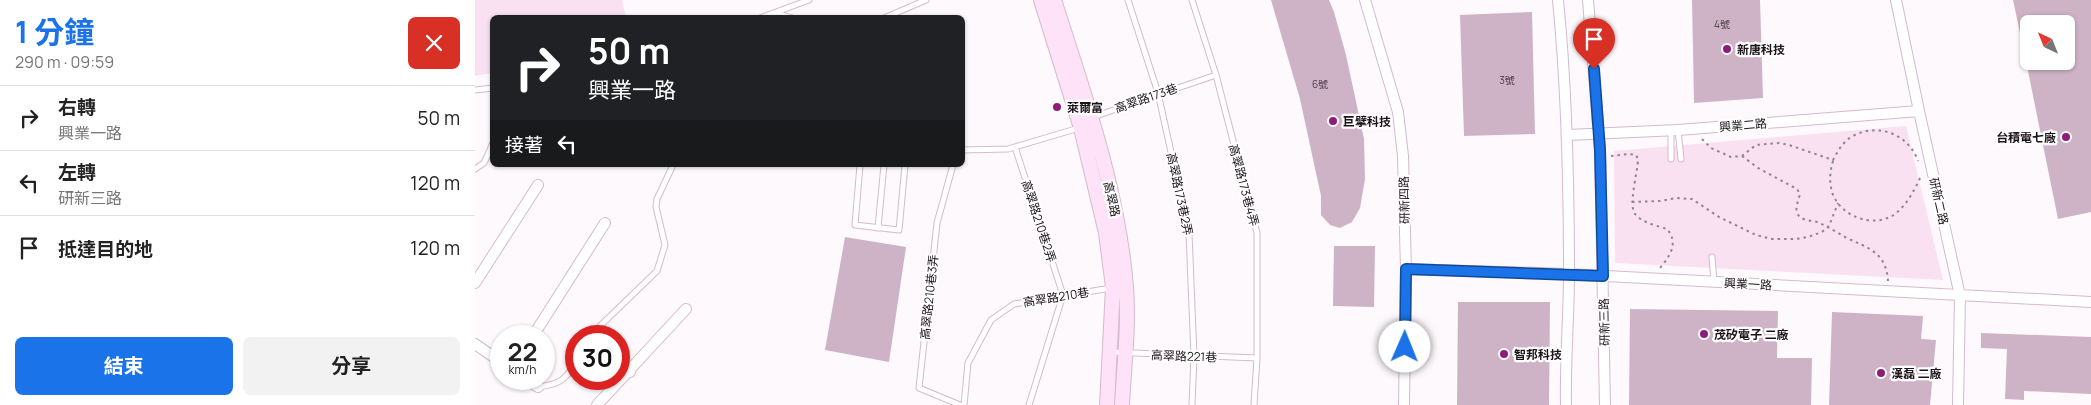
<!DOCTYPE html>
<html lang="zh-TW">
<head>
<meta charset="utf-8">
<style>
	body { margin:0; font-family:Manrope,"Noto Sans TC",sans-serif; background:#f2f2f2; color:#222; height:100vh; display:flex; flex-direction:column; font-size:19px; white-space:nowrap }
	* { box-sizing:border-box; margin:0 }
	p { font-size:16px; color:#767676 }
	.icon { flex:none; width:28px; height:28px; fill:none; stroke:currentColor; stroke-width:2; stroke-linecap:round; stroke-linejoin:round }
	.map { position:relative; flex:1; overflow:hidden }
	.sheet { display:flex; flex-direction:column; background:#fff; width:475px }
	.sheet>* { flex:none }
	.hud { position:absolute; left:15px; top:15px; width:475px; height:152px; border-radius:8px; box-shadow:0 1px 4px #0004; background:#202124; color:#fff; overflow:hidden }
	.needle { width:32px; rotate:317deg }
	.fabs { position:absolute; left:1545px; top:15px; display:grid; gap:10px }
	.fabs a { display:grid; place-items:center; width:55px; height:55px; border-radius:8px; background:#fff; box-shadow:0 1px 4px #0004; font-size:25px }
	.speed { position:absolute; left:15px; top:325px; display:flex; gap:10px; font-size:25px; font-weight:700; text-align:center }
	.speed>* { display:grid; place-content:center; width:65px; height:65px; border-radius:50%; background:#fff; box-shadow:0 1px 4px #0004; line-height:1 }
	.speed small { font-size:12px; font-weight:400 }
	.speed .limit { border:8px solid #d22; background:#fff; color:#111 }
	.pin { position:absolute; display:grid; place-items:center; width:42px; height:42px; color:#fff; margin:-51px -21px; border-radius:50% 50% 50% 0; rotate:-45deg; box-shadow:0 0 5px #0007 }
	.pin .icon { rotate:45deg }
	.me { position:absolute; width:55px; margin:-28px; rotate:1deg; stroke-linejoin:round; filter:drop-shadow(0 0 4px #0008) }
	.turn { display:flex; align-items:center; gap:18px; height:105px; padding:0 15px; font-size:22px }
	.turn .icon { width:65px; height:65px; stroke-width:2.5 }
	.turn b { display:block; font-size:35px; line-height:42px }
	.then { display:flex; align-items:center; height:48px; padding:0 15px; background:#0003; gap:10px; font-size:19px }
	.round { display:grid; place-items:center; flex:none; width:52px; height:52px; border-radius:8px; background:#f2f2f2 }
	.overview { display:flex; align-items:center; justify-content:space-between; height:85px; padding:0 15px }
	h1 { font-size:30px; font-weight:700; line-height:38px; color:#1a73e8 }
	.action { display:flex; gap:10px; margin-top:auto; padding:10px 15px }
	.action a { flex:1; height:58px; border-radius:8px; background:#1a73e8; color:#fff; font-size:20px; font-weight:700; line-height:58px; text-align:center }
	.action a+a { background:#f2f2f2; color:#222 }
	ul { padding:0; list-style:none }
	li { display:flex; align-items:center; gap:15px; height:65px; padding:0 15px; border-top:1px solid #e0e0e0 }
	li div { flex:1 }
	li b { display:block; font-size:19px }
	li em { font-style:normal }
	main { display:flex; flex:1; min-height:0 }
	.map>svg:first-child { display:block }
	.green { fill:#f9e1f2 }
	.building { fill:#ceb3c6 }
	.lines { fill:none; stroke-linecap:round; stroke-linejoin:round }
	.lane-casing { stroke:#d5bacd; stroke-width:7 }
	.street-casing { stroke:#d5bacd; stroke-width:12 }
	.secondary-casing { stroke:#d5bacd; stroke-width:16 }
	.path { stroke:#8d868a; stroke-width:2; stroke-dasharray:2.5 4; stroke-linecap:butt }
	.lane { stroke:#fff; stroke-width:5 }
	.street { stroke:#fff; stroke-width:10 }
	.secondary { stroke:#fee2f7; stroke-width:14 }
	.route-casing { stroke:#114b97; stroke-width:12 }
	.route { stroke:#1a73e8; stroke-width:9 }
	.poi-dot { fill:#8f1b7a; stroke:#fff; stroke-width:2 }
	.labels { text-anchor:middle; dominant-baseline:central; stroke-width:4.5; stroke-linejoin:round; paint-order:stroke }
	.number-label { font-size:10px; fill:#483b44 }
	.poi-label { font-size:12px; font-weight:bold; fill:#1c1319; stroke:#fff; text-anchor:start }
	.street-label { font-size:12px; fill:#1c1319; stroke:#fff }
</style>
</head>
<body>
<main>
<section class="sheet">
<div class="overview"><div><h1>1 分鐘</h1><p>290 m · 09:59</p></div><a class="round" style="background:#d93025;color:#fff"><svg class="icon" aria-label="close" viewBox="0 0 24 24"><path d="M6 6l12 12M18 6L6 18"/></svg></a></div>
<ul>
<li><svg class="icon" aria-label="right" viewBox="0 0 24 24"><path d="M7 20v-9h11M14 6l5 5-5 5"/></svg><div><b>右轉</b><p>興業一路</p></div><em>50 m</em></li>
<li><svg class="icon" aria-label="left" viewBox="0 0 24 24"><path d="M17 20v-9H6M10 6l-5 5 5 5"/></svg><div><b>左轉</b><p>研新三路</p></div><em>120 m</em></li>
<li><svg class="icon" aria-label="arrive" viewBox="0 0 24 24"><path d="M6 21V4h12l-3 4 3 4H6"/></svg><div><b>抵達目的地</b></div><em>120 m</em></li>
</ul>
<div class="action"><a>結束</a><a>分享</a></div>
</section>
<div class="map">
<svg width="1616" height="405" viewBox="0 0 1616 405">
	<rect width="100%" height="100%" fill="#fef9fc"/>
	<!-- green -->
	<path class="green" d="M 0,0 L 147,0 L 151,17 L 18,18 L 17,73 L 0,76 Z
		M 1431,126 L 1468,280 L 1140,263 L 1139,151 Z"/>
	<!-- building -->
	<path class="building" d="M 796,0 L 854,0 L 859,12 L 871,55 L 889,139 L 890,179 L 885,208 L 877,222 L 865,228 L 855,225 L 846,215 L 846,196 L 825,99 Z
		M 1217,0 L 1285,0 L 1288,98 L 1219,103 Z
		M 1538,0 L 1616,0 L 1616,212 L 1583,219 L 1551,61 L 1591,61 L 1591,24 L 1554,24 L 1554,56 L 1550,56 Z
		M 1057,12 L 1060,134 L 989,136 L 985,15 Z
		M 370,237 L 431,247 L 414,362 L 350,350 Z
		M 859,246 L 900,246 L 899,307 L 858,306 Z
		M 983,302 L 1075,302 L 1074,405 L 982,405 Z
		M 1155,309 L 1303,311 L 1302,358 L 1337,358 L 1336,405 L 1154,405 Z
		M 1357,312 L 1448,316 L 1446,339 L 1461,340 L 1455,405 L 1354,405 Z
		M 1506,333 L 1616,337 L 1616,394 L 1549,391 L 1549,400 L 1530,399 L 1532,349 L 1506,348 Z"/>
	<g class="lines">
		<defs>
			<path id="lane" d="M 653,0 L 683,93 L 714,234 L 719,356 L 717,405
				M 717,0 L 741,75 L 782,233 L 782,358 L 779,405
				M 301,13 L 317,18
				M 285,18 L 334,0
				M 409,18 L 451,0
				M 0,90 L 18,88
				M 618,117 L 741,75
				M 1196,130 L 1196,159
				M 1203,130 L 1206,159
				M 540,147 L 588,295 L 554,405
				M 488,150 L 533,149 L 604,128
				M 385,165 L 380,225 L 424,230 L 430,165
				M 478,165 L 462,223 L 444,388 L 485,405
				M 0,169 L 9,163 L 18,143
				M 403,228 L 409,165
				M 1237,257 L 1239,282
				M 119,336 L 125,326 L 182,271 L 190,245 L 181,207 L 182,199 L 198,165
				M 635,352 L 782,358
				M 63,387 C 85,384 89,381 101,363
				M 489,405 L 493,363 L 516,320 L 539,304 L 636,288"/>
			<path id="street" d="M 890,0 L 923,112 L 928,156 L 931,269 L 929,405
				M 1083,0 C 1092,90 1094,182 1094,273 C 1094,317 1090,361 1091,405
				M 1113,0 L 1125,150 L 1130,405
				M 1421,0 L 1444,111 L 1485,296 L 1483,405
				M 1092,135 L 1203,130 L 1444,111
				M 931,269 L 1094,274 L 1616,302
				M 0,283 L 63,185
				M 58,336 L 130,223
				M 0,344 L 26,362
				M 144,362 L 155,372
				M 51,379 L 63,387
				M 122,405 L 211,309"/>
			<path id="secondary" d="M 566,0 L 606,128 L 631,233 L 638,287 L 632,405
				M 579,0 C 609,94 643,188 651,287 C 654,326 649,366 647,405"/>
		</defs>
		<!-- lane casing -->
		<use href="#lane" class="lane-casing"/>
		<!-- street casing -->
		<use href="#street" class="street-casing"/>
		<!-- secondary casing -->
		<use href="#secondary" class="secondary-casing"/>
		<!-- path -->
		<path class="path" d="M 1227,139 L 1236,148 L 1256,157 L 1267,156 L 1281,145 L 1304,143 L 1314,145 L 1358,160 C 1363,151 1368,141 1378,136 C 1404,122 1434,135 1443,161
			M 1136,156 L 1153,154 L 1161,155 L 1163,159 C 1163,171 1153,205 1160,214 C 1166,222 1182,226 1192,229 C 1204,243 1195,256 1185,268
			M 1267,156 L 1283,168 L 1322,189 L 1325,194 C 1324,199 1320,207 1322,213 C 1326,221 1335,220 1342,222 C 1352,226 1361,232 1370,237 C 1392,248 1411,251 1413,281
			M 1358,161 C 1355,171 1354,181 1357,192 C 1365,217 1399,229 1420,214 C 1432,205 1440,189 1446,176
			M 1157,202 L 1185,201 L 1201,198 L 1217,199 L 1244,217 L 1281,235 L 1297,239 L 1321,239 L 1333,237 L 1347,232 L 1354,226 L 1363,203"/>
		<!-- lane -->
		<use href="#lane" class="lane"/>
		<!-- street -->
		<use href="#street" class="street"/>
		<!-- secondary -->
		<use href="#secondary" class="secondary"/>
	</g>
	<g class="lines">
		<defs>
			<path id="route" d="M 930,347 L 931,269 L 1128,276 L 1125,150 L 1119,69"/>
		</defs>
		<!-- route casing -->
		<use href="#route" class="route-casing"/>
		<!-- route -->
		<use href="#route" class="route"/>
	</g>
	<!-- markers -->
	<g class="poi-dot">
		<circle cx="1252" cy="49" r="5"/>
		<circle cx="582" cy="107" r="5"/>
		<circle cx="858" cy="121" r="5"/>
		<circle cx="1591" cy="137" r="5"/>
		<circle cx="1229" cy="334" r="5"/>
		<circle cx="1029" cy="354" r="5"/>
		<circle cx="1406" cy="373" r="5"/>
	</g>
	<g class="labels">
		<!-- number labels -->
		<g class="number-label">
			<text x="1247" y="24">4號</text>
			<text x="1032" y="80">3號</text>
			<text x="845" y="84">6號</text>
		</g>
		<!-- poi labels -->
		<g class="poi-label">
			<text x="1262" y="49">新唐科技</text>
			<text x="592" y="107">萊爾富</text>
			<text x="868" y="121">巨擘科技</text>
			<text x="1581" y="137" text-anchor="end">台積電七廠</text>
			<text x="1239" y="334">茂矽電子 二廠</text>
			<text x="1039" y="354">智邦科技</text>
			<text x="1416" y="373">漢磊 二廠</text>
		</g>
		<!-- street labels -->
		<g class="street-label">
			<text transform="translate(671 98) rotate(-19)">高翠路173巷</text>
			<text transform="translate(1268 125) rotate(-5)">興業二路</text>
			<text transform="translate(769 185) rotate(75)">高翠路173巷4弄</text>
			<text transform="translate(705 194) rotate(78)">高翠路173巷2弄</text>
			<text transform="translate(637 199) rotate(77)">高翠路</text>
			<text transform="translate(929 200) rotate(-91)">研新四路</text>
			<text transform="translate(1464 201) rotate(77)">研新二路</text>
			<text transform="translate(564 221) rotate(72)">高翠路210巷2弄</text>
			<text transform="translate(1273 284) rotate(3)">興業一路</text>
			<text transform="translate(454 297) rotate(-84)">高翠路210巷3弄</text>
			<text transform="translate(581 297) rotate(-9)">高翠路210巷</text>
			<text transform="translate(1129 322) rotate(-91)">研新三路</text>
			<text transform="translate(709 356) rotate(2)">高翠路221巷</text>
		</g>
	</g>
</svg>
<div class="fabs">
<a><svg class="needle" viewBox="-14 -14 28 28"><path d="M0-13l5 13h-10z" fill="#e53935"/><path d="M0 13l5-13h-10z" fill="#767676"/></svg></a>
</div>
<div class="speed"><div>22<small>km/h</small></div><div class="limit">30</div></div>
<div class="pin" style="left:1119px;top:69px;background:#d93025"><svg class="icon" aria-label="arrive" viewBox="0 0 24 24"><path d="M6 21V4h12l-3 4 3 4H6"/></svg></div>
<svg class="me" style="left:930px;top:347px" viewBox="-20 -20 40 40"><circle r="19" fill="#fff"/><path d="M0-13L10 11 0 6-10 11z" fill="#1a73e8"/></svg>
<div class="hud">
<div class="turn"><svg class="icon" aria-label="right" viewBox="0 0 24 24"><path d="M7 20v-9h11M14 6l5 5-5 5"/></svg><div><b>50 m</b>興業一路</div></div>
<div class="then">接著<svg class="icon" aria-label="left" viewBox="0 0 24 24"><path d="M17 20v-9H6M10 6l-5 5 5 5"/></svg></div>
</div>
</div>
</main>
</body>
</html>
